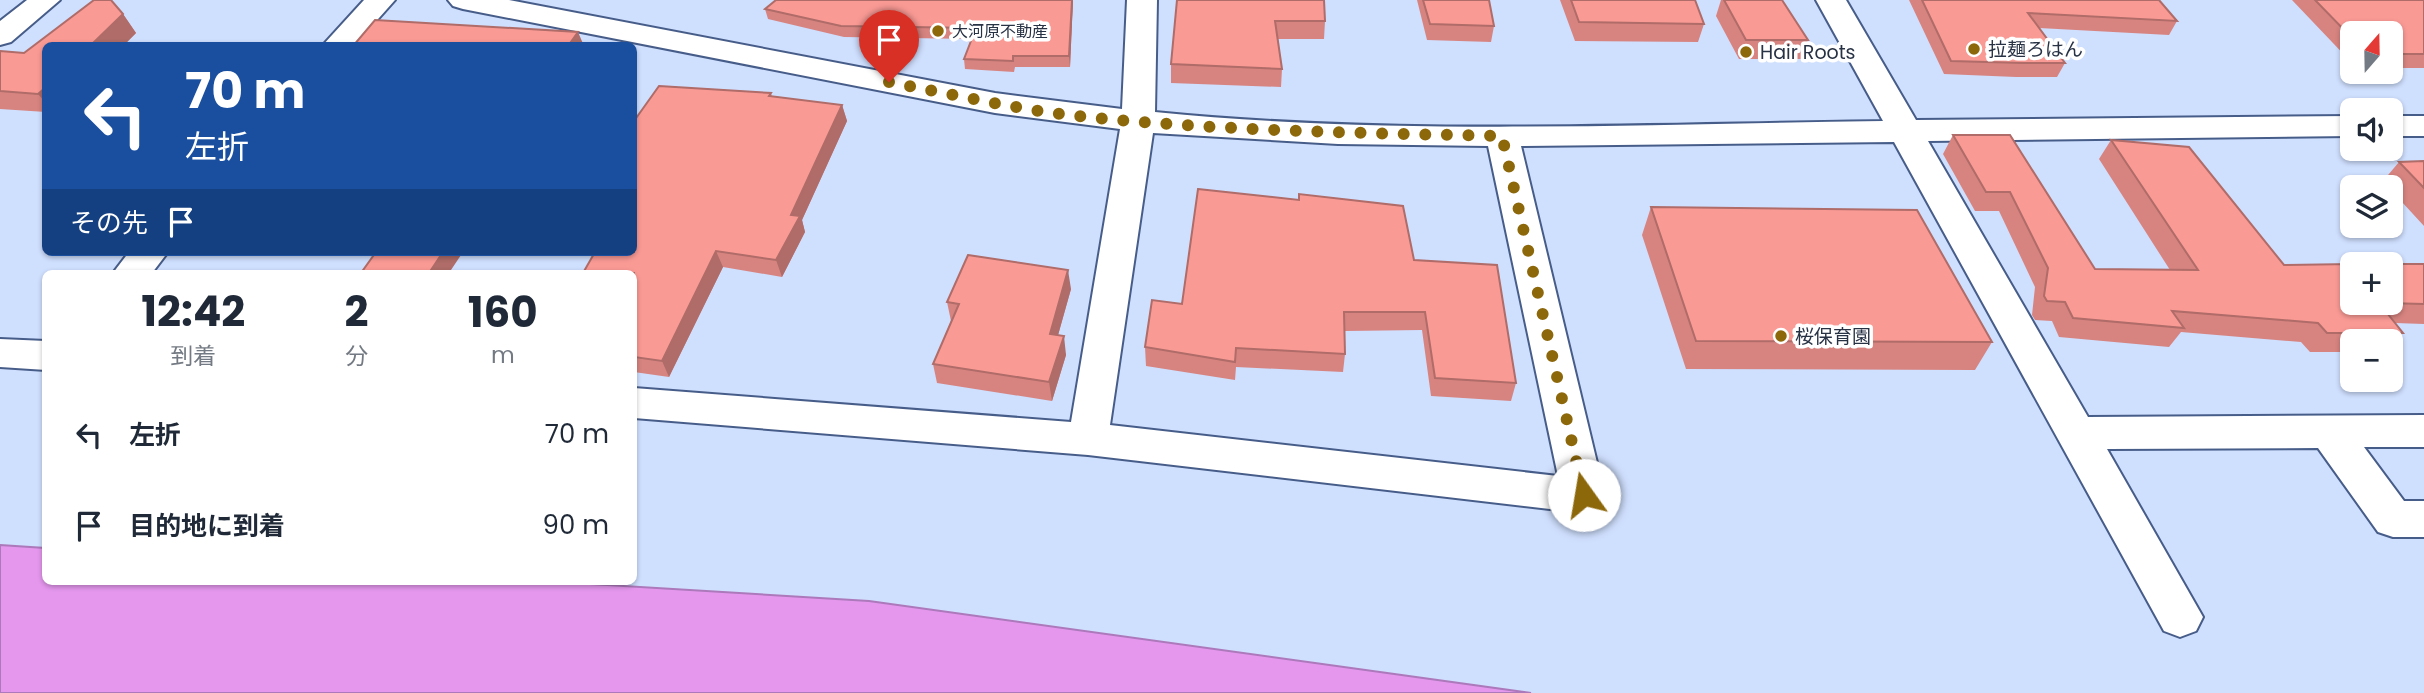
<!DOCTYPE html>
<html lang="ja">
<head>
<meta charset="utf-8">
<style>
	body { margin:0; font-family:Poppins,"Noto Sans JP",sans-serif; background:#f2f2f3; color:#1f2937; height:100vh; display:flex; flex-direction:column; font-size:26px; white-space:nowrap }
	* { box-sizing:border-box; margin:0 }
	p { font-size:23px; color:#747a83 }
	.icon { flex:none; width:38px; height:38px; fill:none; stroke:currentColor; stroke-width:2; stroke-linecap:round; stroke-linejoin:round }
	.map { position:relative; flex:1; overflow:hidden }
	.drawer { position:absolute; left:42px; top:270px; width:595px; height:315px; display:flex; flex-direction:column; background:#fff; border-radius:10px; box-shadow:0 2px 5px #0004 }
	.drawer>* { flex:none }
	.guide { position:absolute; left:42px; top:42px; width:595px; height:214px; border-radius:10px; box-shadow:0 2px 5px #0004; background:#1a4fa0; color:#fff; overflow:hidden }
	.needle { width:46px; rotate:20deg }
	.fabs { position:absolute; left:2340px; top:21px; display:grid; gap:14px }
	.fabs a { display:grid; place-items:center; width:63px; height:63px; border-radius:10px; background:#fff; box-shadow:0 2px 5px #0004; font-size:35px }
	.pin { position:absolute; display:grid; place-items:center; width:60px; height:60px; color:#fff; margin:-72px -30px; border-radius:50% 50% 50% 0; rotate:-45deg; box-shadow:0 0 7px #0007 }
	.pin .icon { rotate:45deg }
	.me { position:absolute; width:77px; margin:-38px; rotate:347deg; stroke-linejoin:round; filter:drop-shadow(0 0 5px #0008) }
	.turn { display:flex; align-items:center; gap:24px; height:147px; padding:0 28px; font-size:32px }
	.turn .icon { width:91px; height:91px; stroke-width:2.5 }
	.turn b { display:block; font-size:49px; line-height:60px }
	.then { display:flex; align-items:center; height:66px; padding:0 28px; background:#0003; gap:14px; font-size:26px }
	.eta { display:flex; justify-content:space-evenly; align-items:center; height:119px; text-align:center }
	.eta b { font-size:42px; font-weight:700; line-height:49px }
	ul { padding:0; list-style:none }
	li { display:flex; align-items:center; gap:21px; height:91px; padding:0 28px }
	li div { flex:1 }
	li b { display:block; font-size:26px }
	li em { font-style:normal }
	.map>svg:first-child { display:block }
	.water { fill:#e597ee; stroke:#ac79bb; stroke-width:2 }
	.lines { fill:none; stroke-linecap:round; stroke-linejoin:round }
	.minor-casing { stroke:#475d89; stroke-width:4 }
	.minor { fill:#fff; fill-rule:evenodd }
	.wall { fill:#d78480 }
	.shaded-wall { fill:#af6c68 }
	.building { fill:#fa9a95; stroke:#af6c68; stroke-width:2 }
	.route { stroke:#8d680b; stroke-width:12; stroke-dasharray:0 21.6 }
	.poi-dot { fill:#8d680b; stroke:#fff; stroke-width:2.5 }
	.labels { text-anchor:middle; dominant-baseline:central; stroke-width:7; stroke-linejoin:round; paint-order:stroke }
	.far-poi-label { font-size:16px; fill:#283245; stroke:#fff; text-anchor:start }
	.poi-label { font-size:19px; fill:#283245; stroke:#fff; text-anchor:start }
</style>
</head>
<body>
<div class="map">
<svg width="2424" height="693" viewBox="0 0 2424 693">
	<rect width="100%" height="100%" fill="#cfdffe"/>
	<!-- water -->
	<path class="water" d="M 0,545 L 45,548 L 46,581 L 541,581 L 869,601 L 1531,693 L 0,693 Z"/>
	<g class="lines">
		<defs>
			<path id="minor" d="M 27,0 L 60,0 L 11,42 L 0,45 L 0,21 Z
				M 364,0 L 395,0 L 354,46 L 322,46 Z
				M 448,0 L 509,0 L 995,93 L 1122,109 L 1127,0 L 1157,0 L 1155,112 C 1396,136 1641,124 1883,121 L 1816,0 L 1846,0 L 1916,120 L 2352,116 L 2352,136 L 1928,141 L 2088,417 L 2424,415 L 2424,447 L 2364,447 L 2404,501 L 2424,501 L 2424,537 L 2393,537 L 2378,532 L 2318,448 L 2107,449 L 2203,617 L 2196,631 L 2180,637 L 2164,631 L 1894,142 L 1521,146 L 1605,496 L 1599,508 L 1584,513 L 1088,455 L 634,418 L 634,388 L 1071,422 L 1120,129 L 995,113 L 463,9 L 453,6 ZM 1153,133 L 1338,144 L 1488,146 L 1558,476 L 1110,425 Z
				M 2390,116 L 2424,116 L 2424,136 L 2390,136 Z
				M 129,252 L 168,252 L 152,273 L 113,273 Z
				M 0,339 L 46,341 L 46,370 L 0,367 Z"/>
		</defs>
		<!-- minor casing -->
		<use href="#minor" class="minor-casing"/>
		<!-- minor -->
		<use href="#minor" class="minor"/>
	</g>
	<!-- wall -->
	<path class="wall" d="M 1073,0 L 1070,67 L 1015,67 L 1014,72 L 965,69 L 964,59 L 972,39 L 844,37 L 768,19 L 765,9 Z
		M 1177,0 L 1325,21 L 1324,39 L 1278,39 L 1282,69 L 1281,87 L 1171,83 L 1171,64 Z
		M 1417,0 L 1489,0 L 1494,26 L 1491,42 L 1427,40 Z
		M 1560,0 L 1695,0 L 1704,24 L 1698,42 L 1575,41 Z
		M 1721,0 L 1782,0 L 1808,40 L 1801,59 L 1739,59 L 1716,16 Z
		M 1909,0 L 2159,0 L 2177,21 L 2169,35 L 2039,28 L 2065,63 L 2057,77 L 2016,77 L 1944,74 Z
		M 2292,0 L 2424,0 L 2424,68 L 2390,68 L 2390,33 L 2352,33 L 2352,63 Z
		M 123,14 L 136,33 L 123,46 L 46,46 L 46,112 L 0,109 L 0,51 L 24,53 Z
		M 771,93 L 772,97 L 842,105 L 847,121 L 802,220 L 805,232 L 782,277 L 723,267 L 669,377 L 634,372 L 634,273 Z
		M 1953,135 L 2095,269 L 2170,270 L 2099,159 L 2111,140 L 2284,265 L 2424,264 L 2424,324 L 2395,323 L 2403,333 L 2390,346 L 2390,341 L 2352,341 L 2352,352 L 2310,352 L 2301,342 L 2181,332 L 2169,347 L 2059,337 L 2052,321 L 2035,320 L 2032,315 L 2035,287 L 1999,211 L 1975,211 L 1943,154 Z
		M 2424,161 L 2424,226 L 2390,189 L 2390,187 L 2389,187 L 2383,181 L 2399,162 Z
		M 1651,207 L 1992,342 L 1975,370 L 1686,369 L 1642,235 Z
		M 1414,260 L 1516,383 L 1511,401 L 1431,396 L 1422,330 L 1345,331 L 1345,354 L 1343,372 L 1236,367 L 1235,380 L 1146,366 L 1145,347 L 1182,304 Z
		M 1071,289 L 1058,335 L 1066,355 L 1052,401 L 937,383 L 933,364 L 951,321 L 947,302 Z"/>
	<!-- shaded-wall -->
	<path class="shaded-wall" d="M 1072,0 L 1073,0 L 1070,67 L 1069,56 Z
		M 123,14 L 136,33 L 123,46 L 90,46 Z
		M 578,32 L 584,46 L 568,46 Z
		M 46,87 L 46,103 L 38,94 Z
		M 842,105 L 847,121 L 802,220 L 805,232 L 782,277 L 776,260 L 791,215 Z
		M 716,251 L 723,267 L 669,377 L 662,361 Z
		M 443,252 L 463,252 L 449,273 L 429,273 Z
		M 1068,270 L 1071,289 L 1053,353 L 1050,334 Z
		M 1064,336 L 1066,355 L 1052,401 L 1049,382 Z"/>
	<!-- building -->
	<path class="building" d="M 94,0 L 111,0 L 123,14 L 90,46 L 46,46 L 46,87 L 38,94 L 0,91 L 0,51 L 24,53 Z
		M 776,0 L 1072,0 L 1069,56 L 1013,56 L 1013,61 L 964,59 L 976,28 L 841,26 L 765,9 Z
		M 1177,0 L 1324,0 L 1325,21 L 1275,21 L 1282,69 L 1171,64 Z
		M 1423,0 L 1489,0 L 1494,26 L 1430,24 Z
		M 1571,0 L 1695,0 L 1704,24 L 1579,22 Z
		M 1724,0 L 1782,0 L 1808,40 L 1746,40 Z
		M 1922,0 L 2159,0 L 2177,21 L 2028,13 L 2065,63 L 2024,63 L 1951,61 Z
		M 2315,0 L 2424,0 L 2424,54 L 2390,54 L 2390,33 L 2352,33 L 2352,38 Z
		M 375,20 L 578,32 L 568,46 L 353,46 Z
		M 659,86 L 771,93 L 769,96 L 842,105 L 791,215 L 800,216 L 776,260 L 716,251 L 662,361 L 634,357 L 634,273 L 583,273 L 595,252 L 634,252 L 634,121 Z
		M 1953,135 L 2010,135 L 2095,269 L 2198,270 L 2111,140 L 2189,147 L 2284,265 L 2352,264 L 2352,303 L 2379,303 L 2403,333 L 2327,333 L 2318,323 L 2172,311 L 2184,328 L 2073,318 L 2065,302 L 2047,301 L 2044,296 L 2048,268 L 2010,192 L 1986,192 Z
		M 2424,161 L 2424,188 L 2399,162 Z
		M 1198,189 L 1299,200 L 1299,194 L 1403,206 L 1414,260 L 1497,265 L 1516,383 L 1435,378 L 1425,312 L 1344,312 L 1345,354 L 1236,348 L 1235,362 L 1145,347 L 1152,300 L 1182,304 Z
		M 1651,207 L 1917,210 L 1992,342 L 1696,341 Z
		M 376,252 L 443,252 L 429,273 L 361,273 Z
		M 968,255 L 1068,270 L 1050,334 L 1064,336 L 1049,382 L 933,364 L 959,304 L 947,302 Z
		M 2366,264 L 2424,264 L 2424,304 L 2386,303 L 2390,303 L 2390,264 Z"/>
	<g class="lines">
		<!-- route -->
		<path class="route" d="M 889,82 C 951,94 1014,109 1077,116 C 1219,131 1360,133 1502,136 L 1584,495"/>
	</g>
	<!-- markers -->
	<g class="poi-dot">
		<circle cx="938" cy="31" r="7"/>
		<circle cx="1974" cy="49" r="7"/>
		<circle cx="1746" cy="52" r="7"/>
		<circle cx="1781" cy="336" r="7"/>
	</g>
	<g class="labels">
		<!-- far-poi labels -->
		<g class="far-poi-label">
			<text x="952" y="31">大河原不動産</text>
		</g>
		<!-- poi labels -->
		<g class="poi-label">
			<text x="1988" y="49">拉麺ろはん</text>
			<text x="1760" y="52">Hair Roots</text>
			<text x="1795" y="336">桜保育園</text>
		</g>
	</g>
</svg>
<div class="fabs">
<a><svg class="needle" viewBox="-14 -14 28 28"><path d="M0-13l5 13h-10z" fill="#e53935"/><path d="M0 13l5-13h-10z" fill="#747a83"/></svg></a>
<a><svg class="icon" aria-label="sound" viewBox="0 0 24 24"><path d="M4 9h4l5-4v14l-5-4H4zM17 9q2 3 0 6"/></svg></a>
<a><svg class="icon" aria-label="layers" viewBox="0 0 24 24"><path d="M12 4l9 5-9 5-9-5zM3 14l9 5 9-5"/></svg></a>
<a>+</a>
<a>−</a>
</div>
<div class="pin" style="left:889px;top:82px;background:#d93025"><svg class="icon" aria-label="arrive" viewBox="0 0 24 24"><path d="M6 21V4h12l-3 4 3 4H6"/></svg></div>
<svg class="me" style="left:1584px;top:495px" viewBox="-20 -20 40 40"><circle r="19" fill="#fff"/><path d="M0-13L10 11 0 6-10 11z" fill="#8d680b"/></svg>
<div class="guide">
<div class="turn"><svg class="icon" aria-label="left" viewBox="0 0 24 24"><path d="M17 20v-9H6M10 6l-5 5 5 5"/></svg><div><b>70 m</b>左折</div></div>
<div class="then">その先<svg class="icon" aria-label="arrive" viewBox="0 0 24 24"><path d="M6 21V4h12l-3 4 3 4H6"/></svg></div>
</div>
<section class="drawer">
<div class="eta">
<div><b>12:42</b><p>到着</p></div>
<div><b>2</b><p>分</p></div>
<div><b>160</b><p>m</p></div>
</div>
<ul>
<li><svg class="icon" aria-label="left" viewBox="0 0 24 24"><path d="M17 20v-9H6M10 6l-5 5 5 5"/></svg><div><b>左折</b></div><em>70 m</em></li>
<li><svg class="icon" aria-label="arrive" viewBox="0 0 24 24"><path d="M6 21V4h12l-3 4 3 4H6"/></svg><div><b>目的地に到着</b></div><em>90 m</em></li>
</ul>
</section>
</div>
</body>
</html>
